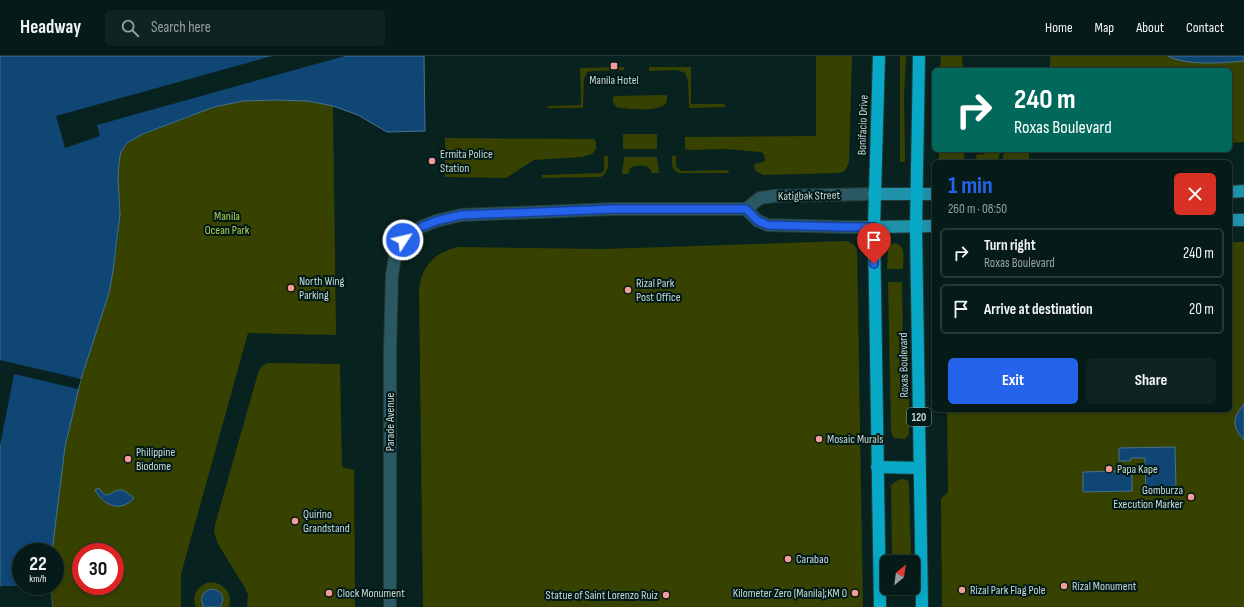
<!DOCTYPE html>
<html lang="en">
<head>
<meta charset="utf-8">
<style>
	body { margin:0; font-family:"Sofia Sans Condensed",sans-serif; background:#0f2320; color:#f1f3f6; height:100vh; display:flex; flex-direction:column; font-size:15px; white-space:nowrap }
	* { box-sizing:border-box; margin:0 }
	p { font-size:13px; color:#98a1a1 }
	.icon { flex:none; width:22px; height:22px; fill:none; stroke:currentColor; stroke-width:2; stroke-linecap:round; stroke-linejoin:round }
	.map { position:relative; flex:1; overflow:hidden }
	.side { position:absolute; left:932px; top:104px; width:300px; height:252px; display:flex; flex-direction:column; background:#061a17; border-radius:6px; box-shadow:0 2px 6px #0003,0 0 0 1px #273836 }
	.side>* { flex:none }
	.hud { position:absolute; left:932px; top:12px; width:300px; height:84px; border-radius:6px; box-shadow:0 2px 6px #0003,0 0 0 1px #273836; background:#00695c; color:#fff; overflow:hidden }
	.needle { width:26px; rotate:29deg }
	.tools { position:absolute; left:880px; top:499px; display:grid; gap:8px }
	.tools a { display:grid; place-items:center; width:40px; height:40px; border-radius:6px; background:#061a17; box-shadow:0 2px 6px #0003,0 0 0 1px #273836; font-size:20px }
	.speed { position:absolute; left:12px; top:487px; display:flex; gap:8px; font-size:20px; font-weight:700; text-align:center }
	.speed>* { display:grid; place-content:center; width:52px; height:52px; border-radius:50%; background:#061a17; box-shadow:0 2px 6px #0003,0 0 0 1px #273836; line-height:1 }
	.speed small { font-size:10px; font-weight:400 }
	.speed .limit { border:6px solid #d22; background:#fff; color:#111 }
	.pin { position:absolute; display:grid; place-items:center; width:34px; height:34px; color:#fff; margin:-41px -17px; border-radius:50% 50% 50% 0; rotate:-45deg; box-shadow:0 0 4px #0007 }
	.pin .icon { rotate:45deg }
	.me { position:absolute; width:44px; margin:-22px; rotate:55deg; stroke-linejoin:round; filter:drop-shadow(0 0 3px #0008) }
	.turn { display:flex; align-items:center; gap:14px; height:84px; padding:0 16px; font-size:18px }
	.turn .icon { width:52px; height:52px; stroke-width:2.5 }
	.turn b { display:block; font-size:28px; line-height:34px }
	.round { display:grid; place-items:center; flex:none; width:42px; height:42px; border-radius:6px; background:#0f2320 }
	.headline { display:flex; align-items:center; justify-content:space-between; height:68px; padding:0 16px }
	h1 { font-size:24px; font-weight:700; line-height:30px; color:#2563eb }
	.button { display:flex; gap:8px; margin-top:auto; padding:8px 16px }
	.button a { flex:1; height:46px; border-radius:6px; background:#2563eb; color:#fff; font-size:16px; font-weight:700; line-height:46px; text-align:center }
	.button a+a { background:#0f2320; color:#f1f3f6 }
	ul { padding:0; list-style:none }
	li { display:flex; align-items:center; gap:12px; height:50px; margin:0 8px 6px; padding:0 8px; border:2px solid #273836; border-radius:6px }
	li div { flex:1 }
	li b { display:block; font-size:15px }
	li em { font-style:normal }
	header { display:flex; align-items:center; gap:24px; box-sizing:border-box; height:56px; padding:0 20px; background:#061a17; border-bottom:1px solid #273836 }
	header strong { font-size:19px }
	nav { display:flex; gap:22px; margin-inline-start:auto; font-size:14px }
	.search { width:280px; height:36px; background:#0f2320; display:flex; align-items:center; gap:10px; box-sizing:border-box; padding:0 14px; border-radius:6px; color:#98a1a1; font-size:15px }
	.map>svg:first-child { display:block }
	.green { fill:#384200; fill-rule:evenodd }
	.water { fill:#0f4674; stroke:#477291 }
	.pier { fill:#08221f }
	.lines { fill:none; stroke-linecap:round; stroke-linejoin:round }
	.minor-casing { stroke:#233c39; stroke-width:14 }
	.major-casing { stroke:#233c39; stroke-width:14 }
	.highway-casing { stroke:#233c39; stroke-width:14 }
	.minor { stroke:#2a5863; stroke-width:12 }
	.major { stroke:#1f92aa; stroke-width:12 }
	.highway { stroke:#07a9c7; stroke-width:12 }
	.route-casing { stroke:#184099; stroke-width:10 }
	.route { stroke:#2563eb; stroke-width:7 }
	.poi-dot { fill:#f59b99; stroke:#011916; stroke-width:1.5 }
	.labels { text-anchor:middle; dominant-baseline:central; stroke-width:4; stroke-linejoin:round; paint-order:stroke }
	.shield { fill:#011916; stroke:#8e9f9c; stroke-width:1 }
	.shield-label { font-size:11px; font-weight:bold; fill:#cad9d6 }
	.poi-label { font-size:12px; fill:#cad9d6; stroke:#011916; text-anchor:start }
	.street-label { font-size:12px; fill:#cad9d6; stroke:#011916 }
	.park-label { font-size:12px; fill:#b5cc51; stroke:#011916 }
</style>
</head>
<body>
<header>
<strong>Headway</strong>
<div class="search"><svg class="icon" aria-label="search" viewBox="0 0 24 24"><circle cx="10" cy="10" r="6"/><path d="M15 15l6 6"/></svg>Search here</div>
<nav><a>Home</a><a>Map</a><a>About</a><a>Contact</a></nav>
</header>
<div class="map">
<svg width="1244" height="551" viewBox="0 0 1244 551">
	<rect width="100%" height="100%" fill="#08221f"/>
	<!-- green -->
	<path class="green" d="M 816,0 L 852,0 L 849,106 L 845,115 L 839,117 L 763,119 L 756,115 L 754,111 L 755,108 L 763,106 L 765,104 L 764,98 L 761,96 L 725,93 L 688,94 L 685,93 L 685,81 L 816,80 Z
		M 900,0 L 906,0 L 904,41 L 905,106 L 900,106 Z
		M 941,0 L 962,0 L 963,14 L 940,14 Z
		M 1050,0 L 1244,0 L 1244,86 L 1230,87 L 1230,14 L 1050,14 Z
		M 624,11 L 624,14 L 592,15 L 587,16 L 584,23 L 583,52 L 548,52 L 548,50 L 581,49 L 580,12 Z
		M 649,11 L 691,11 L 691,48 L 725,48 L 725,51 L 690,52 L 689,50 L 688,24 L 685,17 L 677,14 L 649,15 Z
		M 665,39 L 667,40 C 667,44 667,47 664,49 C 656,56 626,53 616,51 L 613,46 L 613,41 L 615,40 Z
		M 275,44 L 308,45 L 333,50 L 336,279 L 248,277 L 181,518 L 181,551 L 0,551 L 109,237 C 114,211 119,184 120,158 C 121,138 114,116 121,97 C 124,90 129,86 135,82 L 214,51 L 243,45 ZM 21,496 L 55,496 L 55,530 L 21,530 ZM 81,496 L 115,496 L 115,530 L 81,530 Z
		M 623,78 L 657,78 L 657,93 L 623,93 Z
		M 445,82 L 594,83 L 596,86 L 596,93 L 592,98 L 582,101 L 534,104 L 506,122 L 445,121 Z
		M 939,94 L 964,94 L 964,104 L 939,103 Z
		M 985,94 L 1001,94 L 998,104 L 977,104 L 976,99 L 984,98 Z
		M 1005,94 L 1029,94 L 1029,103 L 1002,104 Z
		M 676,99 L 676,111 L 682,115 L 728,114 L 729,117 L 680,117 C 671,114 672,108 672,100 Z
		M 604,100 L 608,100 C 608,108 609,117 601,121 L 542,122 L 542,119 L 602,117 L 604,114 Z
		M 624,101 L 657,101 L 659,117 L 652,117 C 650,108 636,109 630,112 L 628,118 L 622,118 Z
		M 846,185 L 853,188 L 857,193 L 863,551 L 423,551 L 419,233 C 423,208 434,197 458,191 L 603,193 Z
		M 1230,186 L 1244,186 L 1244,551 L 942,551 L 941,443 L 948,436 L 947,354 L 1230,354 Z
		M 894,187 C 907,189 903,203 903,213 L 887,213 L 888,192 L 889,189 Z
		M 888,226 L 902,226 L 903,283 L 909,319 L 909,378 L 905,383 L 894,382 L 891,376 Z
		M 269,307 L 340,308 L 342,411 L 354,414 L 355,551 L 247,551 L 248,539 L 245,532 L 218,488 L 214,476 L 215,469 L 258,317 C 261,311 263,308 269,307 Z
		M 904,423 L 908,425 L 909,429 L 911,501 L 892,502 L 891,429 L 898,424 Z
		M 210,526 C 224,527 233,537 229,551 L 220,551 L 221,550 L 205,536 L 201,542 L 204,551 L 196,551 C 191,539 198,529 210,526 Z"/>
	<!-- water -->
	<path class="water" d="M 0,0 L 424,0 L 425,75 L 387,76 L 358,59 L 333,50 L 308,45 L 275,44 L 243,45 L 214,51 L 143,78 L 127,87 L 121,96 L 119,106 L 118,122 L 120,159 L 113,215 L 109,237 L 81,323 L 65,391 L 52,496 L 21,496 L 21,530 L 51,530 L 52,551 L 0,551 Z
		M 1168,0 L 1244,0 L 1244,5 C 1223,7 1186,10 1168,0 Z
		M 1244,348 L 1244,384 C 1232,371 1232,362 1244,348 Z
		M 1175,391 L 1176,433 L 1146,434 L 1145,402 L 1131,402 L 1130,405 L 1119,405 L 1119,392 Z
		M 1118,412 L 1132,412 L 1132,435 L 1083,436 L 1083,416 L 1118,415 Z
		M 99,432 C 107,446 112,434 119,434 C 124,433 130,439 134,442 C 121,457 104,450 95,434 Z
		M 211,533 C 222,534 226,542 220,551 L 204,551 C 199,543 202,535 211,533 Z"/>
	<!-- pier -->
	<path class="pier" d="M 272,0 L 345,0 L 97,69 L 100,80 L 65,92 L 56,60 Z
		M 0,304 L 81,323 L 78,333 L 14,318 L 0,390 Z
		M 0,530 L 51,530 L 52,551 L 0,551 Z"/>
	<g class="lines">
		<defs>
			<path id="minor" d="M 746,153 L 758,165 L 768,169 L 846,171 L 874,171
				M 390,551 L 390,295 L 392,219 L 395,201 L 403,184 L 421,171 L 436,165 L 461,159 L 613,153 L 746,153 L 760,142 L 774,140 L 874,138"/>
			<path id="major" d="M 1230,136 L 1244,135
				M 874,138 L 934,138
				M 1230,164 L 1244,164
				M 874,171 L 934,170"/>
			<path id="highway" d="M 879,0 L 874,171 L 880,551
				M 919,0 L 916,171 L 922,551
				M 877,411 L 920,412"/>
		</defs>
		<!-- minor casing -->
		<use href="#minor" class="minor-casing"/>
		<!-- major casing -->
		<use href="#major" class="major-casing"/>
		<!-- highway casing -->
		<use href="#highway" class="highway-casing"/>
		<!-- minor -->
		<use href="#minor" class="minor"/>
		<!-- major -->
		<use href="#major" class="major"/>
		<!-- highway -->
		<use href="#highway" class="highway"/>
	</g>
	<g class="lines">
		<defs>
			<path id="route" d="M 403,184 L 421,171 L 436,165 L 461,159 L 613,153 L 746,153 L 758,165 L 768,169 L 846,171 L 874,171 L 874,208"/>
		</defs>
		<!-- route casing -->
		<use href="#route" class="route-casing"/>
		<!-- route -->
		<use href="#route" class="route"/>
	</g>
	<!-- markers -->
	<g class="poi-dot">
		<rect x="610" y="6" width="8" height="8" rx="2"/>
		<circle cx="432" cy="105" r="4"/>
		<circle cx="291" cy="232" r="4"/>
		<circle cx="628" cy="234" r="4"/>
		<circle cx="819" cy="383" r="4"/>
		<circle cx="128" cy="403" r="4"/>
		<circle cx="1109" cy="413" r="4"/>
		<circle cx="1191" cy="441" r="4"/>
		<circle cx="295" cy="465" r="4"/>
		<circle cx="788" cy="503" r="4"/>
		<circle cx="1064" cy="530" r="4"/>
		<circle cx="962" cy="534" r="4"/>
		<circle cx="329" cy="537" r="4"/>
		<circle cx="855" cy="537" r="4"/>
		<circle cx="666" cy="539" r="4"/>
	</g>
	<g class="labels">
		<!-- shield labels -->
		<rect class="shield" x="907" y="352" width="24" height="18" rx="3"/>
		<g class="shield-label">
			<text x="919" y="361">120</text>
		</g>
		<!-- poi labels -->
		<g class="poi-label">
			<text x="614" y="24" text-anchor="middle">Manila Hotel</text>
			<text x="440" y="98">Ermita Police<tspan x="440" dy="14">Station</tspan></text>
			<text x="299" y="225">North Wing<tspan x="299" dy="14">Parking</tspan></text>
			<text x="636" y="227">Rizal Park<tspan x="636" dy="14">Post Office</tspan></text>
			<text x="827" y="383">Mosaic Murals</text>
			<text x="136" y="396">Philippine<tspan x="136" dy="14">Biodome</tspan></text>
			<text x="1117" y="413">Papa Kape</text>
			<text x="1183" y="434" text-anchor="end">Gomburza<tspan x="1183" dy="14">Execution Marker</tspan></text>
			<text x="303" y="458">Quirino<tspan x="303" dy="14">Grandstand</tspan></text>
			<text x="796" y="503">Carabao</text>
			<text x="1072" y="530">Rizal Monument</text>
			<text x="970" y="534">Rizal Park Flag Pole</text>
			<text x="337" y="537">Clock Monument</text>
			<text x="847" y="537" text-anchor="end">Kilometer Zero (Manila);KM 0</text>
			<text x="658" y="539" text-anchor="end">Statue of Saint Lorenzo Ruiz</text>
		</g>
		<!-- street labels -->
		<g class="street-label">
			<text transform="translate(863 69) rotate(-88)">Bonifacio Drive</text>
			<text transform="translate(809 140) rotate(-1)">Katigbak Street</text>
			<text transform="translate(904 309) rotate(-91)">Roxas Boulevard</text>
			<text transform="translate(390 366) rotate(-90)">Parade Avenue</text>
		</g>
		<!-- park labels -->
		<g class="park-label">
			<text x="227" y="160">Manila<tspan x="227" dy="14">Ocean Park</tspan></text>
		</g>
	</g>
</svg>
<div class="tools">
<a><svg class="needle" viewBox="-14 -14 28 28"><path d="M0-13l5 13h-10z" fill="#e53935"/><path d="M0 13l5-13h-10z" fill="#98a1a1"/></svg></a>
</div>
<div class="speed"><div>22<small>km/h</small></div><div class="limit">30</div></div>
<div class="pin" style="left:874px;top:208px;background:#d93025"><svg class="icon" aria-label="arrive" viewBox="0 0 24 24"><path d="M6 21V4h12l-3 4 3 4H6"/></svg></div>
<svg class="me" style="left:403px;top:184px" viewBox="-20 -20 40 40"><circle r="17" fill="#2563eb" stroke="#fff" stroke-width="3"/><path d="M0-11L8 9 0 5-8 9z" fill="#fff"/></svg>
<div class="hud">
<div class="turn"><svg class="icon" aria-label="right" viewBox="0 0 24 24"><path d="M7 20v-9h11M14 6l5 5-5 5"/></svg><div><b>240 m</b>Roxas Boulevard</div></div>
</div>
<section class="side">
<div class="headline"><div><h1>1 min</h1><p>260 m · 08:50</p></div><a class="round" style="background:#d93025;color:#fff"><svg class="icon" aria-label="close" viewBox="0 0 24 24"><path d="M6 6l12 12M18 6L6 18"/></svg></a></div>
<ul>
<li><svg class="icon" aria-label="right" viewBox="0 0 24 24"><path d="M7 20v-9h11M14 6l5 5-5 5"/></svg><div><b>Turn right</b><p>Roxas Boulevard</p></div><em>240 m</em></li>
<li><svg class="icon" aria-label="arrive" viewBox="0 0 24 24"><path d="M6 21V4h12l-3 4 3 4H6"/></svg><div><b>Arrive at destination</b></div><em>20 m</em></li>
</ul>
<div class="button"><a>Exit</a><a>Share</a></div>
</section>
</div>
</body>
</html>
